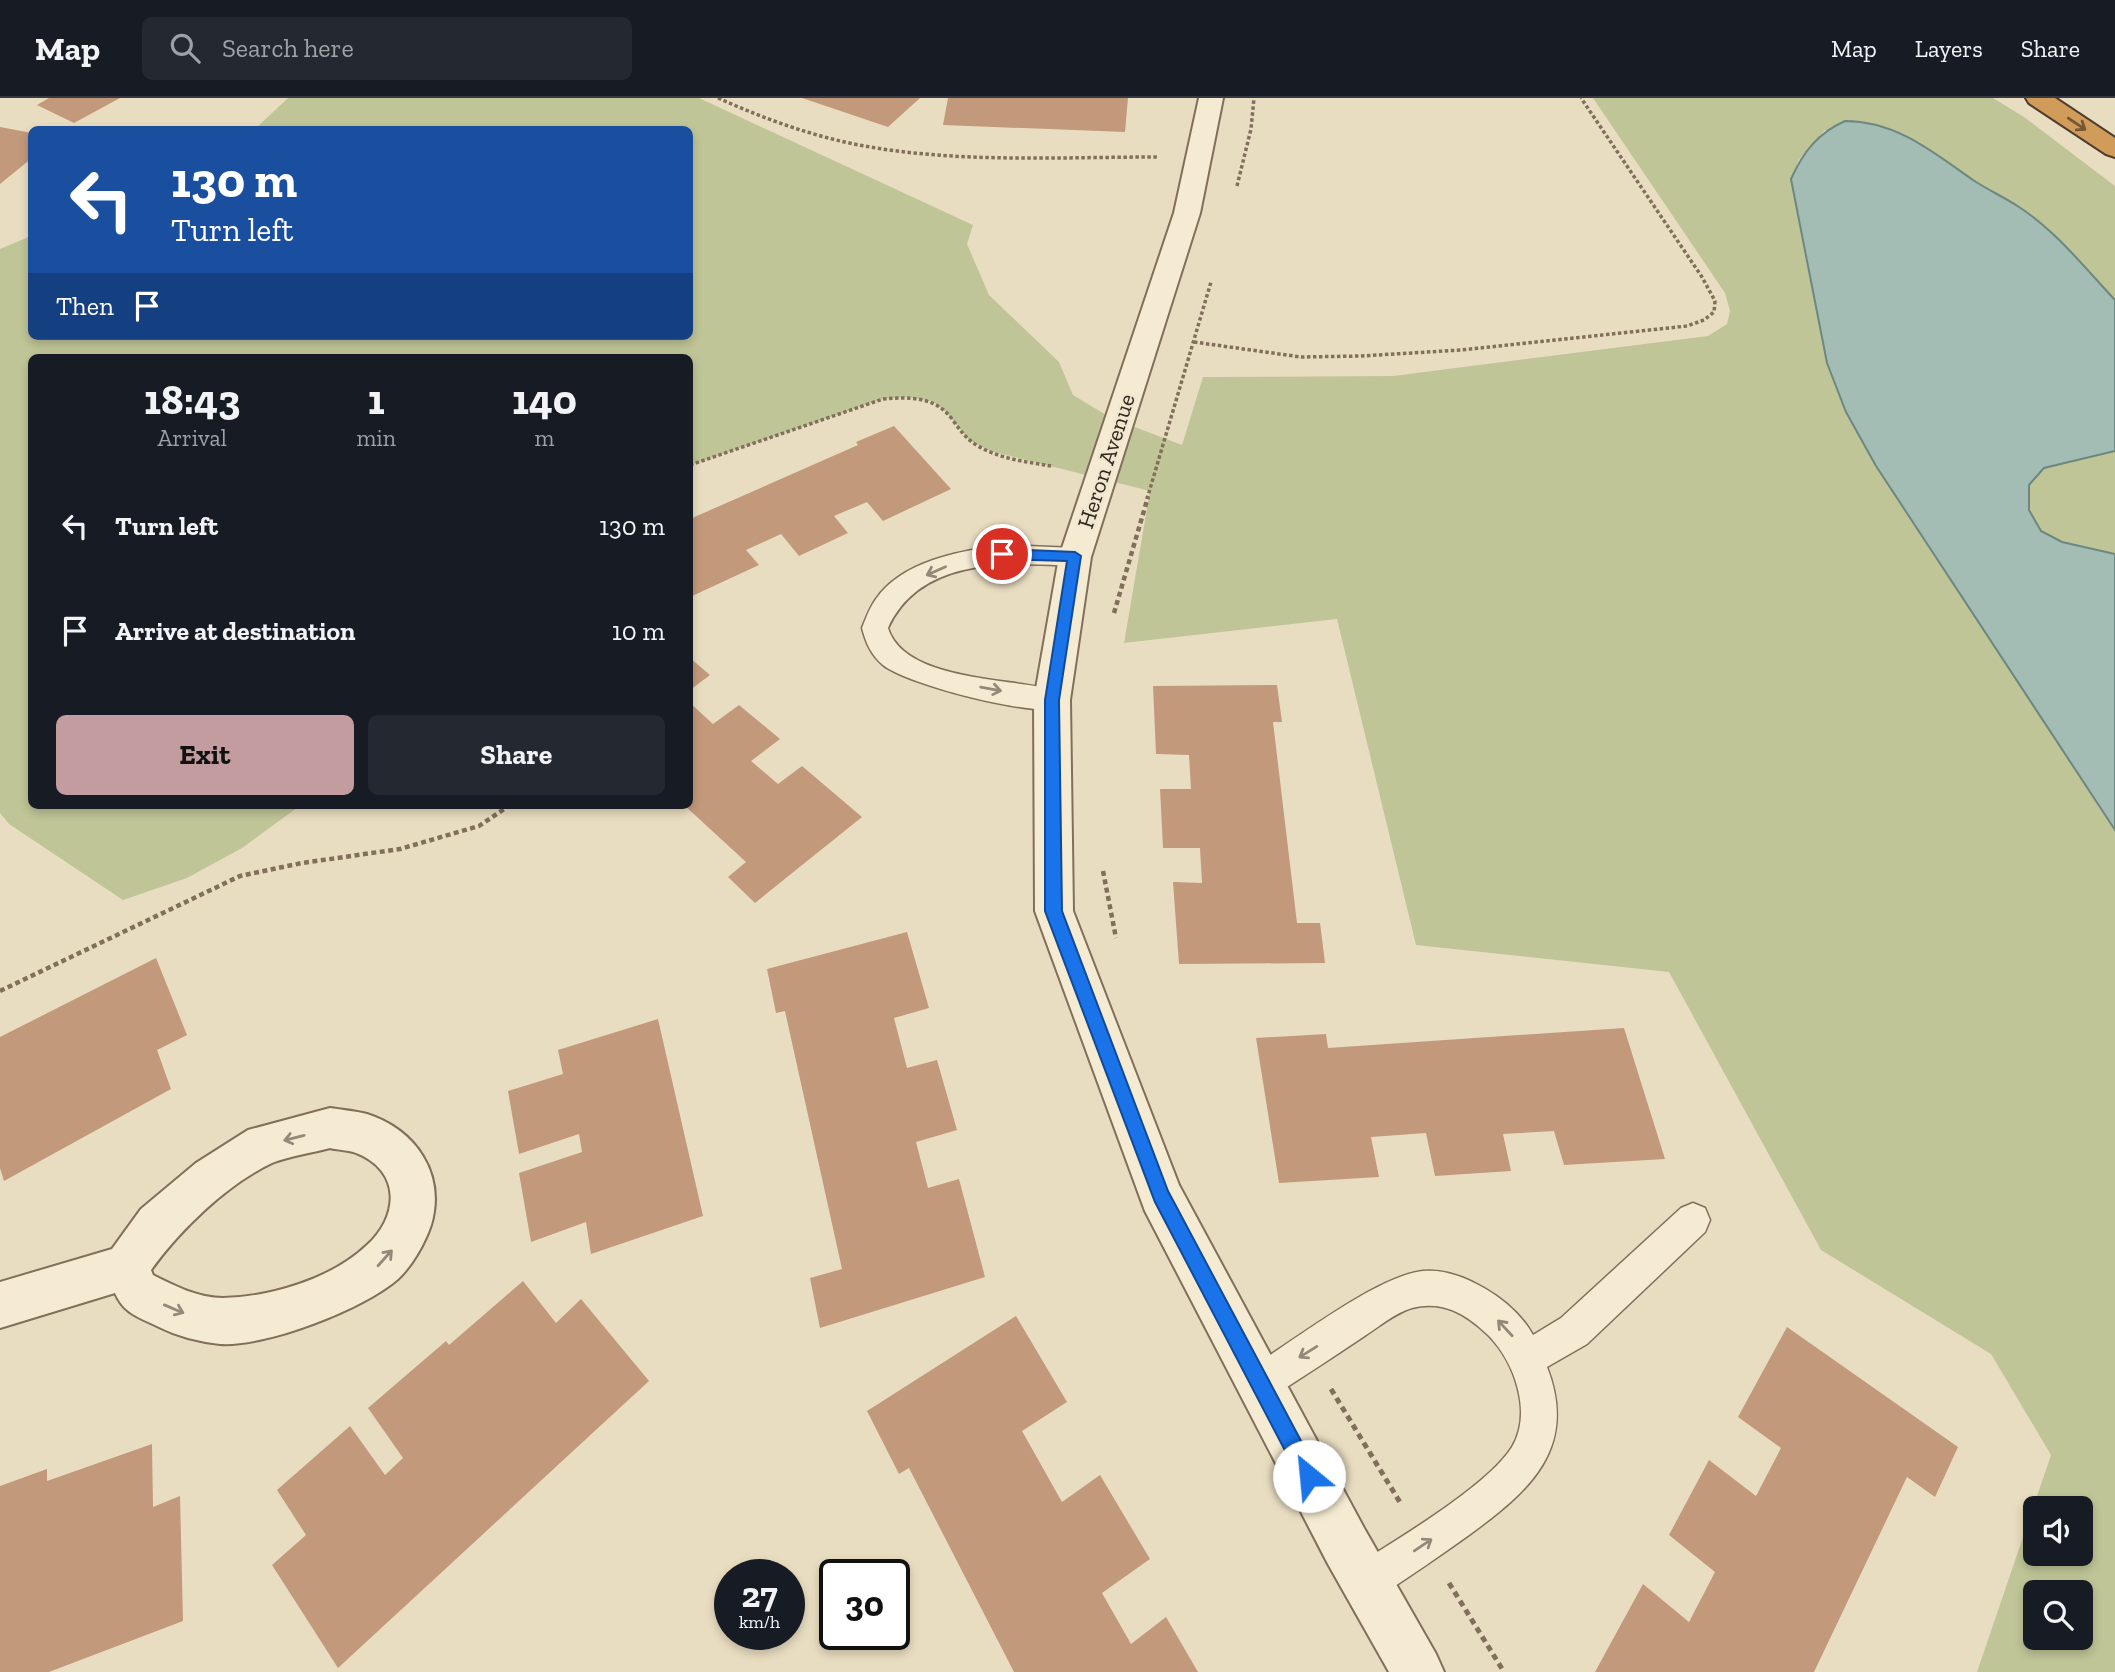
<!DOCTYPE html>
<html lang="en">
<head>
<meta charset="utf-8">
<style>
	body { margin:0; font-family:"Zilla Slab",serif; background:#242831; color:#f1f3f6; height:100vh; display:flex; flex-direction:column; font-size:26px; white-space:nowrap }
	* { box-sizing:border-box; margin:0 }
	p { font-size:23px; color:#9ea1a6 }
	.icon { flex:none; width:38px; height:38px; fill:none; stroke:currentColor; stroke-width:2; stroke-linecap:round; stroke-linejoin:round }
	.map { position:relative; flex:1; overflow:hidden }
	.side { position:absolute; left:28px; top:256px; width:665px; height:455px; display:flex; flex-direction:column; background:#171b24; border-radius:10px; box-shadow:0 4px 10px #0003 }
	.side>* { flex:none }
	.guide { position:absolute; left:28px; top:28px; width:665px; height:214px; border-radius:10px; box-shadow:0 4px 10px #0003; background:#1a4fa0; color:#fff; overflow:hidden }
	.controls { position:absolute; left:2023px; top:1398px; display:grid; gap:14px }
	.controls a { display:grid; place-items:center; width:70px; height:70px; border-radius:10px; background:#171b24; box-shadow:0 4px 10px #0003; font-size:35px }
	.speed { position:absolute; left:714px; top:1461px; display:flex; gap:14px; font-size:35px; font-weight:700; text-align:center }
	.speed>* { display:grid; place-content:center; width:91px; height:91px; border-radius:50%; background:#171b24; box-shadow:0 4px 10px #0003; line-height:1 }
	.speed small { font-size:18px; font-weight:400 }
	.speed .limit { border:4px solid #111; border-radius:10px; background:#fff; color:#111 }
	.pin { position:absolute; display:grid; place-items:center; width:60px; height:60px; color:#fff; margin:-30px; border:4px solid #fff; border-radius:50%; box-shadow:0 2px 7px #0007 }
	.me { position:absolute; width:77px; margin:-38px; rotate:332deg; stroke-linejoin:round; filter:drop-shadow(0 0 5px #0008) }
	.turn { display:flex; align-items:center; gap:24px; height:147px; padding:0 28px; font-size:32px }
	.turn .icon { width:91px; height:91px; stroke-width:2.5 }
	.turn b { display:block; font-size:49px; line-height:60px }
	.then { display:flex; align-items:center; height:66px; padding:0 28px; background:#0003; gap:14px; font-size:26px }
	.eta { display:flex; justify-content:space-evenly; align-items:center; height:119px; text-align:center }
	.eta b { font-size:42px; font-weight:700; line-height:49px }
	.button { display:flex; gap:14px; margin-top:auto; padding:14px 28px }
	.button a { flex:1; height:80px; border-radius:10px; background:#c29c9e; color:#111; font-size:28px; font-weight:700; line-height:80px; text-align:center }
	.button a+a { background:#242831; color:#f1f3f6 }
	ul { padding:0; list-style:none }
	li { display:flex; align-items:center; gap:21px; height:105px; padding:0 28px }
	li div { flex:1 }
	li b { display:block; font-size:26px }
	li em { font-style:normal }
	header { display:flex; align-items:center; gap:42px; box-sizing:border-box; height:98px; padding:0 35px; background:#171b24; border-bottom:2px solid #363941 }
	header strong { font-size:33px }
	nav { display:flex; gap:38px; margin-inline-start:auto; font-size:24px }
	.search { width:490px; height:63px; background:#242831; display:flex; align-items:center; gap:18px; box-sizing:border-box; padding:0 24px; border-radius:10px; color:#9ea1a6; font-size:26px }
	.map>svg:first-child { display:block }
	.green { fill:#c0c597; fill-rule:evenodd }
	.water { fill:#a3bcb4; stroke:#6c8881; stroke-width:2 }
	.building { fill:#c3997b }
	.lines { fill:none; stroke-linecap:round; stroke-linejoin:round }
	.lane-casing { stroke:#816f5b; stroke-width:3 }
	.street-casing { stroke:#816f5b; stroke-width:4 }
	.highway-casing { stroke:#4e3d2f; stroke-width:4 }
	.path-far2 { stroke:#816f5b; stroke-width:3.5; stroke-dasharray:3.5 2.5; stroke-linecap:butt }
	.path-far1 { stroke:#816f5b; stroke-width:4.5; stroke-dasharray:5 3.5; stroke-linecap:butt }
	.path { stroke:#816f5b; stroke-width:5; stroke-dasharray:6 4.5; stroke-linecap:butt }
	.lane { fill:#f5ebd3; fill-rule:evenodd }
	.street { fill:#f5ebd3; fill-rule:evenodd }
	.highway { fill:#d19c59; fill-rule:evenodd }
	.oneway { stroke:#725635 }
	.oneway2 { stroke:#948978 }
	.route { fill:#1a73e8; stroke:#114b97; stroke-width:2 }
	.labels { text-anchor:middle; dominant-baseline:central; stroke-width:5; stroke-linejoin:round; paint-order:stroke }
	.street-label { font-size:23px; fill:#32271d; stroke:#f1e7d0 }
</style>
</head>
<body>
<header>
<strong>Map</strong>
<div class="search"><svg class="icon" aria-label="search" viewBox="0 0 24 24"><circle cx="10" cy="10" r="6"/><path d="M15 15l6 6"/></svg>Search here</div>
<nav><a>Map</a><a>Layers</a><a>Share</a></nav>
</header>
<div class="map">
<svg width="2115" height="1574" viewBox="0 0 2115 1574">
	<rect width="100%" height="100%" fill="#e9ddc1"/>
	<!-- green -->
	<path class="green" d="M 288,0 L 699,0 L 973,127 L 967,146 L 989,197 L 1059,264 L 1073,297 L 1111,320 L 1182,347 L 1203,279 L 1393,278 L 1708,238 L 1727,226 L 1730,213 L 1725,195 L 1593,0 L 1993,0 L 2024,19 L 2115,88 L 2115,202 L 2051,135 L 2020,110 L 1976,84 L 1918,44 L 1825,32 L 1799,62 L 1791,81 L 1827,265 L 1846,314 L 1876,368 L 2115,732 L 2115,1574 L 1977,1574 L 2051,1357 L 1991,1256 L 1821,1152 L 1669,874 L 1416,847 L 1337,521 L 1124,545 L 1150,393 L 990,353 L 969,342 L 945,313 L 932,303 L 907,299 L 883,301 L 690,367 L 690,259 L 32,259 L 32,707 L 301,707 L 242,750 L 187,780 L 123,802 L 9,726 L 0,715 L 0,151 L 31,138 L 32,238 L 690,238 L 690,32 L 255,31 ZM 2035,1410 L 2081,1410 L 2081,1456 L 2035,1456 ZM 2035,1494 L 2081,1494 L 2081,1540 L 2035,1540 Z
		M 2115,353 L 2115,456 L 2062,444 L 2041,433 L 2029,412 L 2029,387 L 2044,370 Z"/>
	<!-- water -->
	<path class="water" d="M 1845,23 C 1896,23 1933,54 1973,82 C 1988,92 2004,99 2019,109 C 2056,133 2085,170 2115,202 L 2115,353 L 2044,370 L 2029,387 L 2029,412 L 2041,433 L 2062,444 L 2115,456 L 2115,732 L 1876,368 L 1846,314 L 1827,265 L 1791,81 C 1803,54 1818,35 1845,23 Z"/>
	<!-- building -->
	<path class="building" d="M 49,0 L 120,0 L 74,25 L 37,7 Z
		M 802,0 L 920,0 L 888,29 Z
		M 948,0 L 1128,0 L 1125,34 L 943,27 Z
		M 0,29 L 32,35 L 32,60 L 0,86 Z
		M 894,328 L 951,391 L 883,423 L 867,404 L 834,418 L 848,435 L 799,458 L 781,436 L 746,452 L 759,467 L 690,499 L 690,421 L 858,347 L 856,344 Z
		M 690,560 L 710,577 L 690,592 Z
		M 1277,587 L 1282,624 L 1273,624 L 1297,825 L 1320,825 L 1325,865 L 1179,866 L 1173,784 L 1202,785 L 1200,750 L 1163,750 L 1160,691 L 1191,691 L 1189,657 L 1156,656 L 1153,588 Z
		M 690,605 L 713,626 L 739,607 L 780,641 L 751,663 L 778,686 L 802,668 L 862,719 L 755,805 L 728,779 L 746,764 L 684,707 L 690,707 Z
		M 907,834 L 929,910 L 894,920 L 907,970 L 937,962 L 957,1032 L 916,1044 L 928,1090 L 959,1081 L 985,1179 L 820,1230 L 810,1180 L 842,1171 L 785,913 L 776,915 L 767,871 Z
		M 156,860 L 187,937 L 157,952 L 171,991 L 4,1083 L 0,1070 L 0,939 Z
		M 658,921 L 703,1118 L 591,1156 L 586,1124 L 531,1144 L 519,1075 L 582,1054 L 579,1036 L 519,1056 L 508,993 L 563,976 L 558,952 Z
		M 1624,930 L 1665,1061 L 1564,1067 L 1554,1033 L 1503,1036 L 1511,1073 L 1435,1078 L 1426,1035 L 1371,1039 L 1379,1079 L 1279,1085 L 1256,940 L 1326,936 L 1328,950 Z
		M 523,1183 L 556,1225 L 581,1201 L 649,1283 L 338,1570 L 272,1467 L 306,1437 L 277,1392 L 350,1328 L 385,1377 L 403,1360 L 368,1310 L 446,1243 L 449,1247 Z
		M 1016,1218 L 1067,1304 L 1022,1333 L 1062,1404 L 1100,1377 L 1150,1461 L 1102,1495 L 1131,1546 L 1166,1519 L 1198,1574 L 1014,1574 L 909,1370 L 899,1376 L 867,1313 Z
		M 1787,1229 L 1958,1349 L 1935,1399 L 1907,1379 L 1814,1574 L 1595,1574 L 1643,1486 L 1689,1524 L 1715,1474 L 1669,1437 L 1709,1362 L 1756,1398 L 1781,1350 L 1738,1319 Z
		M 152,1346 L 153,1409 L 180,1398 L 183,1523 L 49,1574 L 0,1574 L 0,1388 L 47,1371 L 47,1383 Z"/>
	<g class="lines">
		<defs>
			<path id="lane" d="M 1002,447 L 1075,450 L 1084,452 L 1088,459 L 1084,466 L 1075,468 C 1009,465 921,458 888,530 C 905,585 1015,579 1062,594 L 1066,602 L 1062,610 C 1033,619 908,587 883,567 C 871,557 866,545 862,530 C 866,520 870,509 876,501 C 902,463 960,453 1002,447 Z
				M 1693,1105 L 1705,1110 L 1710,1122 L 1705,1134 L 1587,1246 L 1547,1269 C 1579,1351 1528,1394 1469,1437 C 1440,1458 1410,1478 1380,1498 L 1366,1504 L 1352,1498 L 1346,1484 L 1352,1470 C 1393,1444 1488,1388 1512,1349 C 1533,1314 1514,1263 1488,1237 C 1466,1216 1443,1202 1412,1210 C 1395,1215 1380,1228 1366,1237 C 1335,1258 1304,1278 1273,1298 L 1260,1303 L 1247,1298 L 1242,1285 L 1247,1272 C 1290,1246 1376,1178 1423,1173 C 1444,1171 1465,1179 1484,1190 C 1503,1201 1522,1217 1533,1237 L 1561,1220 L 1681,1110 Z"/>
			<path id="street" d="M 1199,0 L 1223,0 L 1200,115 L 1091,459 L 1070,602 L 1073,813 L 1179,1087 L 1364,1430 L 1436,1556 L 1444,1574 L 1389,1574 L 1328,1466 L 1145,1113 L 1035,813 L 1034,602 L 1059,459 L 1174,115 Z
				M 330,1010 C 342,1012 355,1013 367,1016 C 416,1032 446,1076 431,1127 C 425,1145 412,1168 398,1181 C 364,1211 266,1249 220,1246 C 200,1244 177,1238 159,1229 C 139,1219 124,1216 115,1195 L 0,1230 L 0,1184 L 112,1151 L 141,1111 L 196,1065 L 248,1032 ZM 330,1050 C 338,1052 349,1052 356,1055 C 402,1073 399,1119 366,1148 C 331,1181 270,1199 223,1200 C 198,1200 175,1188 153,1177 L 151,1172 C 180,1132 226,1087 272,1065 C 289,1058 312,1055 330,1050 Z"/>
			<path id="highway" d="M 2026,0 L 2055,0 L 2115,40 L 2115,59 L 2106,56 L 2029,5 Z"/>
		</defs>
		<!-- lane casing -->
		<use href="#lane" class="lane-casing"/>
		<!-- street casing -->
		<use href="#street" class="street-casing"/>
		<!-- highway casing -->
		<use href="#highway" class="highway-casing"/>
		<!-- path-far2 -->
		<path class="path-far2" d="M 718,0 C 767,22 817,40 870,49 C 964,65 1062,59 1157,59
			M 1237,88 L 1251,31 L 1254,0
			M 1194,244 L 1301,259 L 1361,258 L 1461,252 L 1687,228 L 1704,222 L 1714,214 L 1715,203 L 1702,179 L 1581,0
			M 690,367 L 883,301 C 909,299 935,298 952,321 C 960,332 966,341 978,348 C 1000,361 1027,364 1051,368
			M 1147,401 L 1211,184"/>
		<!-- path-far1 -->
		<path class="path-far1" d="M 1114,515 L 1148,399
			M 1103,773 L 1116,840
			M 0,893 L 240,778 L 302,765 L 400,751 L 479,728 L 510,707"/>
		<!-- path -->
		<path class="path" d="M 1331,1291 L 1401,1406
			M 1449,1485 L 1504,1574"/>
		<!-- lane -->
		<use href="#lane" class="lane"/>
		<!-- street -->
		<use href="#street" class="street"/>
		<!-- highway -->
		<use href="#highway" class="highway"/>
	</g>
	<!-- one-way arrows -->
	<defs><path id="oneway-shaft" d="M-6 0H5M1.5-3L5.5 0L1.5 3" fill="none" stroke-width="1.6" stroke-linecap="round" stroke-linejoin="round" transform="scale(1.75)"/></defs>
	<use class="oneway" href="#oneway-shaft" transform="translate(2077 26) rotate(34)"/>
	<g class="oneway2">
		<use href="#oneway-shaft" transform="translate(936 473) rotate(156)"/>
		<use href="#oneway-shaft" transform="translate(991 591) rotate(10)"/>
		<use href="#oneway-shaft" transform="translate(294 1040) rotate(166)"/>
		<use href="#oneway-shaft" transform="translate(385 1160) rotate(-48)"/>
		<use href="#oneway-shaft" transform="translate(174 1211) rotate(23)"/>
		<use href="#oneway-shaft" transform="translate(1505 1230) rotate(-133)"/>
		<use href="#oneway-shaft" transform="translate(1308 1254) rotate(148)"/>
		<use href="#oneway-shaft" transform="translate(1423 1447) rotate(-34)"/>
	</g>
	<!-- route -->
	<path class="route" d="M 1002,451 L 1075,454 L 1081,458 L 1059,602 L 1062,813 L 1168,1093 L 1316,1371 L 1319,1378 L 1316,1385 L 1309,1388 L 1302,1385 L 1155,1104 L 1045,813 L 1045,602 L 1067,463 L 1002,461 L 995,456 Z"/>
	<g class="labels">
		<!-- street labels -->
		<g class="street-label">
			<text transform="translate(1106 363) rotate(-72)">Heron Avenue</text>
		</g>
	</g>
</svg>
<div class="controls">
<a><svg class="icon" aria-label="sound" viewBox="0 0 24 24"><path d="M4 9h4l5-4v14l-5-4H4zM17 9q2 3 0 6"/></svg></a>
<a><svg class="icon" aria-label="search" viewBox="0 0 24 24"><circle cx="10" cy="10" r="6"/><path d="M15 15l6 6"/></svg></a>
</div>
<div class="speed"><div>27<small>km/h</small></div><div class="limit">30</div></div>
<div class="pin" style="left:1002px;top:456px;background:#d93025"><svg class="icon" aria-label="arrive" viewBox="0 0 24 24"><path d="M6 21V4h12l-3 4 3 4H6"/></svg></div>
<svg class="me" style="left:1309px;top:1378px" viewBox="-20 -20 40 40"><circle r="19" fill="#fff"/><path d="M0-13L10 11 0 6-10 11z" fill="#1a73e8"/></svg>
<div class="guide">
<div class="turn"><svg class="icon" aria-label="left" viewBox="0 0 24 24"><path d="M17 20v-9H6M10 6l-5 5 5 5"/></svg><div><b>130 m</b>Turn left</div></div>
<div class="then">Then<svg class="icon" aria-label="arrive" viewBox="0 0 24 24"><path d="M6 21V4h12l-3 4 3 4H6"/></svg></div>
</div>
<section class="side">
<div class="eta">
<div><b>18:43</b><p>Arrival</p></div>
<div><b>1</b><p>min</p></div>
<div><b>140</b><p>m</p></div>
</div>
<ul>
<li><svg class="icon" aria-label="left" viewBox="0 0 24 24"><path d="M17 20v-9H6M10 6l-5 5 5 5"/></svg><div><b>Turn left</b></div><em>130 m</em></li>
<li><svg class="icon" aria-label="arrive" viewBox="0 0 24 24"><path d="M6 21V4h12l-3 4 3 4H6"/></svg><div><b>Arrive at destination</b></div><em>10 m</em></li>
</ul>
<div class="button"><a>Exit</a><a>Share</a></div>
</section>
</div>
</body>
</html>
